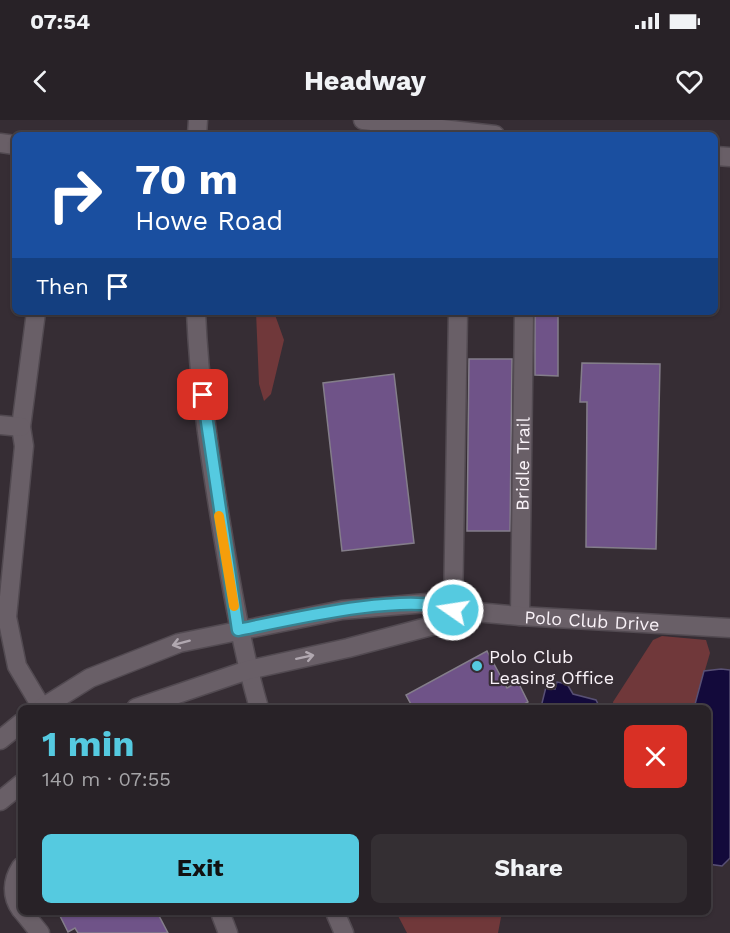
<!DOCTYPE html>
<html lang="en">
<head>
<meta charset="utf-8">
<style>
	body { margin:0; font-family:"Work Sans",sans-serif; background:#342f33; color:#f1f3f6; height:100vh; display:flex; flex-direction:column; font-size:22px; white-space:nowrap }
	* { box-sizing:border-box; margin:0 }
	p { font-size:20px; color:#a5a4a7 }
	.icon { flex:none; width:33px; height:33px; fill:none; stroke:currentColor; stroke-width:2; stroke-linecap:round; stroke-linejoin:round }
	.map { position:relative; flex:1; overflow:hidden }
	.side { position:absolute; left:18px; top:585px; width:693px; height:210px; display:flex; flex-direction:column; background:#282227; border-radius:9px; box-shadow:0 2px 4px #0004,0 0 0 2px #443f44 }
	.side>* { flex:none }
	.top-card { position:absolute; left:12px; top:12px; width:706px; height:183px; border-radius:9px; box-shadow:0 2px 4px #0004,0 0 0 2px #443f44; background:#1a4fa0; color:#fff; overflow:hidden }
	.pin { position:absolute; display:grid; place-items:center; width:51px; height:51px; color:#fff; margin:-26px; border-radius:12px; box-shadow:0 3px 9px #0006 }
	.me { position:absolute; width:66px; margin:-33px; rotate:283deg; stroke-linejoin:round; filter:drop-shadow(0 0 4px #0008) }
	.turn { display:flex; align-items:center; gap:21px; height:126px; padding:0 24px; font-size:27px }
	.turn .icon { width:78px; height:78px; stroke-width:2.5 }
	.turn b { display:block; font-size:42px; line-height:51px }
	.then { display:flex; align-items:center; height:57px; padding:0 24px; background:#0003; gap:12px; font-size:22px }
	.round { display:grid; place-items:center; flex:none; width:63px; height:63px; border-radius:9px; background:#342f33 }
	.head { display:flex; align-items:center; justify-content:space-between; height:102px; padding:0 24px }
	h1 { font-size:36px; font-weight:700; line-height:45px; color:#55cae0 }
	.action { display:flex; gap:12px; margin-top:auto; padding:12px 24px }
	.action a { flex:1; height:69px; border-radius:9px; background:#55cae0; color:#111; font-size:24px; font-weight:700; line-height:69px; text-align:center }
	.action a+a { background:#342f33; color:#f1f3f6 }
	.status { display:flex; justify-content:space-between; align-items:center; height:42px; padding:0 30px; background:#282227; direction:ltr }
	.status svg { height:16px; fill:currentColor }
	header { display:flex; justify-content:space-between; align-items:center; height:78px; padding:0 24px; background:#282227; font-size:27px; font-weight:700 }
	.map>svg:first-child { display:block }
	.green { fill:#70383a }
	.water { fill:#130a3b; stroke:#585074; stroke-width:1.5 }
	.building { fill:#6f5388; stroke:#847e8a; stroke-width:1.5 }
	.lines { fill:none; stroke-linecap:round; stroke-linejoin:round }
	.minor-casing { stroke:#524a51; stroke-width:21 }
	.minor { stroke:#695f67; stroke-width:18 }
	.oneway { stroke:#b1a8b0 }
	.route-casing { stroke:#378392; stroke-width:15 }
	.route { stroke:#55cae0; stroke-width:10 }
	.slow { stroke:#f59e0b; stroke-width:10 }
	.poi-dot { fill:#55cae0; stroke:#362d34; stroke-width:2 }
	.labels { text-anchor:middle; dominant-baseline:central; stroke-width:4.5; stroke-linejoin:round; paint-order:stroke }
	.street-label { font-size:18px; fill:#f9f2f8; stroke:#362d34 }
	.poi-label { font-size:18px; fill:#f9f2f8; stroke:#362d34; text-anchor:start }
</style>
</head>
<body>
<div class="status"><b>07:54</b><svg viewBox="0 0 49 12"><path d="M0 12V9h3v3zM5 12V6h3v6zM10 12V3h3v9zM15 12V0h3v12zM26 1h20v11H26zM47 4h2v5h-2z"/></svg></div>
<header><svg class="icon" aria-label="back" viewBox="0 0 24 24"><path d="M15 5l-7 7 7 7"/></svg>Headway<svg class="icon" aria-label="heart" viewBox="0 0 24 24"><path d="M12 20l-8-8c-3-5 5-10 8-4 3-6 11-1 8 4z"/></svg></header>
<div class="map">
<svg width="730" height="813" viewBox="0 0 730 813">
	<rect width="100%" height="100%" fill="#362d34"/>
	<!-- green -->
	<path class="green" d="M 256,192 L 274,192 L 284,220 L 271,274 L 264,281 L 259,264 Z
		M 662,516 L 706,520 L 710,533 L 694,588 L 614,588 L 613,582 L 653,520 Z
		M 396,792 L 502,792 L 498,813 L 407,813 Z"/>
	<!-- water -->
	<path class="water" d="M 721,549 L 730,550 L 730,738 L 722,746 L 708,744 L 708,588 L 694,588 L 704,551 Z
		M 557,562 L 567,564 L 573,574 L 596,580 L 600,588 L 541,587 L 546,567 L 555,569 Z"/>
	<!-- building -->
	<path class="building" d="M 535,192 L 558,192 L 558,256 L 535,255 Z
		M 469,239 L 512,239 L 510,411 L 467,411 Z
		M 582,243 L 660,244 L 656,429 L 586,427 L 587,282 L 580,282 Z
		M 394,254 L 414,423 L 342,431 L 323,263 Z
		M 487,531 L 507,568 L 518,562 L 528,582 L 517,588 L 413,588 L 406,575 Z
		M 58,792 L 157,792 L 168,813 L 78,813 L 75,808 L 68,812 Z"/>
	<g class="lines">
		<defs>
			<g id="minor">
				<path d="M 363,0 L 495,15"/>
				<path d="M 197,15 L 198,0"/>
				<path d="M 0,23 L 15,25"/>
				<path d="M 716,36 L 730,37"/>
				<path d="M 36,192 L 21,307 L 24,326 L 7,497 L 17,546 L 42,588"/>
				<path d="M 196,192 C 199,265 210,338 222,410 C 232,470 242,529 259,588"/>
				<path d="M 0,305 L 21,307"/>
				<path d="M 453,490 L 458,192"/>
				<path id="s1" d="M 520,496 L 524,192"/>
				<path id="s2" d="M 42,588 L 90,558 L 179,523 L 342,490 L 427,483 L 453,490 L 520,496 L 730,508"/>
				<path d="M 136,588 L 248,550 L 348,528 L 435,505 L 447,500 L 453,490"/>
				<path d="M 0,620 L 21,603"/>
				<path d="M 0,681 L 21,664"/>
				<path d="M 21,747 C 12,761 11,776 21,790"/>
				<path d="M 23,792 L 40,813"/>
				<path d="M 220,792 L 228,813"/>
				<path d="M 335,792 L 344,813"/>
			</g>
		</defs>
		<!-- minor casing -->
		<use href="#minor" class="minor-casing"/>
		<!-- minor -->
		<use href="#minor" class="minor"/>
	</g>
	<!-- one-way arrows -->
	<defs><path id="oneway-shaft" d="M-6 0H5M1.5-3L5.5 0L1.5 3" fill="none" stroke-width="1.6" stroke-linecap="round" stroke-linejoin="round" transform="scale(1.5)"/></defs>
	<g class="oneway">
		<use href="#oneway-shaft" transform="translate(181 523) rotate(165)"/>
		<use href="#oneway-shaft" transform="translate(305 537) rotate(-12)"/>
	</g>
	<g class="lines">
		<defs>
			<path id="route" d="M 203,275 L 238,510 C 287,500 410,471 453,490"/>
		</defs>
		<!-- route casing -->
		<use href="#route" class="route-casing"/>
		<!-- route -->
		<use href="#route" class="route"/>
		<!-- slow -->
		<path class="slow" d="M 219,396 L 234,486"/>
	</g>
	<!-- markers -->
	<circle class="poi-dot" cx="477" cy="546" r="6"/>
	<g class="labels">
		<!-- street labels -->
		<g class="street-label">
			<text stroke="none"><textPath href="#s1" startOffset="152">Bridle Trail</textPath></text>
			<text stroke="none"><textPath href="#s2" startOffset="570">Polo Club Drive</textPath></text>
		</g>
		<!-- poi labels -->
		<g class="poi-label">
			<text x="489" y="536">Polo Club<tspan x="489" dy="21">Leasing Office</tspan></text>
		</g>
	</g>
</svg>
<div class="pin" style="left:203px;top:275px;background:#d93025"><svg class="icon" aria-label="arrive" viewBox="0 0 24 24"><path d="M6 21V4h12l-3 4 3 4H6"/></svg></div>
<svg class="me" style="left:453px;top:490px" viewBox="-20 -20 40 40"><circle r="17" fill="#55cae0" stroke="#fff" stroke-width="3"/><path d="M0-11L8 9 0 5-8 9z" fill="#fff"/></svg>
<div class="top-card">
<div class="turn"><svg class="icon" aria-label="right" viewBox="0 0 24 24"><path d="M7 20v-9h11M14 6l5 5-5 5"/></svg><div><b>70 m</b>Howe Road</div></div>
<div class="then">Then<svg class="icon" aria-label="arrive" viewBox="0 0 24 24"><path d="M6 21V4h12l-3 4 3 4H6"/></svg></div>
</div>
<section class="side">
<div class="head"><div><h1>1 min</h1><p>140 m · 07:55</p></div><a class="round" style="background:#d93025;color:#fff"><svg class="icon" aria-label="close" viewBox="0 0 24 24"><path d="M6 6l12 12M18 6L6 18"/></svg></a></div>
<div class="action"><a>Exit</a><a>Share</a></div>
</section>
</div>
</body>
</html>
